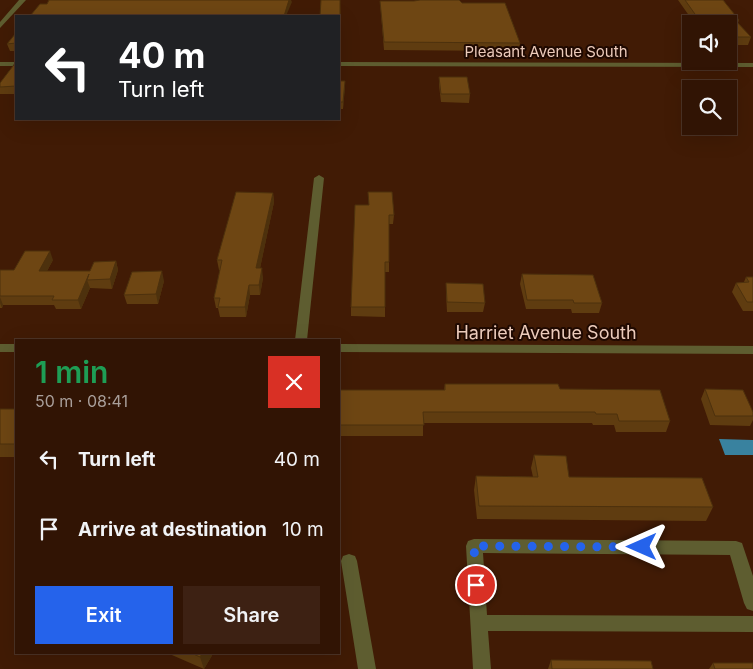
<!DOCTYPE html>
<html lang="en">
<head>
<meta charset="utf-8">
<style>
	body { margin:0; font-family:Inter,sans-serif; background:#3d2113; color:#f1f3f6; height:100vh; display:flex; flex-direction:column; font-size:19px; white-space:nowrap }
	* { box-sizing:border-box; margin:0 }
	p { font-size:16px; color:#a89e9a }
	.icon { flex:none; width:28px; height:28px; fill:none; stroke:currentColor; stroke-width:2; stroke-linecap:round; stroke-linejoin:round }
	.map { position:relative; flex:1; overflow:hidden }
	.side { position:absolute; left:15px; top:339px; width:325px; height:315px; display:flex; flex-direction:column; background:#311404; border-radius:0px; box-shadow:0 5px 20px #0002,0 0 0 1px #4c3326 }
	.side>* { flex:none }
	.top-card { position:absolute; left:15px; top:15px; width:325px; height:105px; border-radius:0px; box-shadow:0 5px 20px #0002,0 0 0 1px #4c3326; background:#202124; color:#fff; overflow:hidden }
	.fabs { position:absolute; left:682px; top:15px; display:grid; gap:10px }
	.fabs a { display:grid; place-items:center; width:55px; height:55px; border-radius:0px; background:#311404; box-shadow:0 5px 20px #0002,0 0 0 1px #4c3326; font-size:25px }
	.pin { position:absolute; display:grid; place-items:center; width:42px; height:42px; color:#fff; margin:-21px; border:2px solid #fff; border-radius:50%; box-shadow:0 1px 5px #0007 }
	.me { position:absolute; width:55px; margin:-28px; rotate:270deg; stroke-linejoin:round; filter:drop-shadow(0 0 4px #0008) }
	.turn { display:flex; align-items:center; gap:18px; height:105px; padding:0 20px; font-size:22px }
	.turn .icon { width:65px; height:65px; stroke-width:2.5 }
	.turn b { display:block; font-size:35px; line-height:42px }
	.round { display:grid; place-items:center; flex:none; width:52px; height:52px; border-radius:0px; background:#3d2113 }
	.head { display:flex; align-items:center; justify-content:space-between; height:85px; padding:0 20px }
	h1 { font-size:30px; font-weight:600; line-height:38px; color:#1e9e55 }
	.action { display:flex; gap:10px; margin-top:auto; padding:10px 20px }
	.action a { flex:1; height:58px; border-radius:0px; background:#2563eb; color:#fff; font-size:20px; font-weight:600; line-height:58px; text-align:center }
	.action a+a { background:#3d2113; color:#f1f3f6 }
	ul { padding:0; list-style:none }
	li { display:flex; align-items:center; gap:15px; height:70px; padding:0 20px }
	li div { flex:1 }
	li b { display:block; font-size:19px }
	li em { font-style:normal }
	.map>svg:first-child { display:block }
	.water { fill:#39829f }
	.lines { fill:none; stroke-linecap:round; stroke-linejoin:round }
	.lane { fill:#5e5d30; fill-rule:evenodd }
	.street { fill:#5e5d30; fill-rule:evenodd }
	.wall { fill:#5f3c10 }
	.shaded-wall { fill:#4d310d }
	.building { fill:#6e4613; stroke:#4d310d }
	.route { stroke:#2563eb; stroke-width:9; stroke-dasharray:0 16.2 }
	.labels { text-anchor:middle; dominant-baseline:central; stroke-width:4; stroke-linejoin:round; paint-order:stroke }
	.far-street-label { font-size:15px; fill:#eccbbb; stroke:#1f0901 }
	.street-label { font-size:18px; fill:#eccbbb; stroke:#1f0901 }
</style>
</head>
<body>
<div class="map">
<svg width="753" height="669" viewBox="0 0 753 669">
	<rect width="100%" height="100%" fill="#411b05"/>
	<!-- water -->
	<path class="water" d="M 719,439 L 753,440 L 753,455 L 725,455 Z"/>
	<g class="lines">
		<!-- lane -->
		<path class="lane" d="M 474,539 L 736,541 L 742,543 L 753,576 L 753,611 L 747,609 L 744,603 L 730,555 L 483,553 L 487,615 L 753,616 L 753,632 L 488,631 L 491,669 L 473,669 L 466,546 L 468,541 Z
			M 349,554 L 355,556 L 357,561 L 376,669 L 358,669 L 341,561 L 343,556 Z"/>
		<!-- street -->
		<path class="street" d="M 19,0 L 26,0 L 0,28 L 0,22 Z
			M 0,62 L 16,62 L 16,66 L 0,66 Z
			M 339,62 L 753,63 L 753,67 L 339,66 Z
			M 319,175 L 324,178 L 307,340 L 295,340 L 314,178 Z
			M 0,344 L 16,344 L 16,352 L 0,352 Z
			M 339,344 L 753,346 L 753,354 L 339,352 Z"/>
	</g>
	<!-- wall -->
	<path class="wall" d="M 340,0 L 341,40 L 339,40 L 339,16 Z
		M 678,0 L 723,0 L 739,20 L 738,23 L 751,37 L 748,45 L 729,45 L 729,24 L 695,24 Z
		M 380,1 L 462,3 L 520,43 L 519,51 L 384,50 Z
		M 16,33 L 16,51 L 10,51 L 7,44 Z
		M 16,62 L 16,94 L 0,94 L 0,83 Z
		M 439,77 L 470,94 L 469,103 L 441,102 L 439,85 Z
		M 339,81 L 345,81 L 343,109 L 339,109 Z
		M 273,193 L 274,202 L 260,268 L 263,278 L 260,295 L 250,295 L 246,317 L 220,317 L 218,308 L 216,308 L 214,298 L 220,270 L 219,270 L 217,260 Z
		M 368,205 L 394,215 L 393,224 L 389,224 L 389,272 L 385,272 L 385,317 L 351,316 L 351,307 Z
		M 53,260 L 47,271 L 90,271 L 116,261 L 118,270 L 112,289 L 90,288 L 81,309 L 56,309 L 54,305 L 3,305 L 2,308 L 0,308 L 0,270 L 14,270 Z
		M 522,274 L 602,303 L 599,313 L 572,313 L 571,309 L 526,309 L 520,284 Z
		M 746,277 L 753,277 L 753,311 L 743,311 L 732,292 L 736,283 L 744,282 Z
		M 164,281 L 158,304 L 127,304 L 124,295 Z
		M 446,283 L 485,303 L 483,312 L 447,312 L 446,293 Z
		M 445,384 L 560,389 L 670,421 L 666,432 L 616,432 L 614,425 L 593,425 L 592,423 L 423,423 L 423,436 L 339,436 L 339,390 L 444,390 Z
		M 705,389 L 753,412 L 753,420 L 750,426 L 710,425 L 701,399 Z
		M 0,409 L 16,409 L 16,457 L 0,457 Z
		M 534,455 L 569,477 L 713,507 L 706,521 L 477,519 L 474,490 L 476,476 L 533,477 L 531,468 Z
		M 165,652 L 214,652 L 204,669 Z
		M 551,660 L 653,669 L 548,669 Z
		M 713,663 L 753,669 L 709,669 Z"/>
	<!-- shaded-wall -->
	<path class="shaded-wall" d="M 289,0 L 291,0 L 292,2 L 286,16 L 284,16 Z
		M 345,81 L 345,88 L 343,109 L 343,102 Z
		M 273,193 L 274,202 L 258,278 L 256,268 Z
		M 50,251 L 53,260 L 42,280 L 39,271 Z
		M 116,261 L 118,270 L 112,289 L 110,279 Z
		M 262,268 L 263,278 L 260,295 L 259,285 Z
		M 162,271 L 164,281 L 158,304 L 156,294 Z
		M 89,274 L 87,280 L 90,288 L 81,309 L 78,300 Z
		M 249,285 L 250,295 L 246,317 L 245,307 Z
		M 0,297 L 3,305 L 2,308 L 0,303 Z
		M 203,652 L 214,652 L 204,669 L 200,657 Z"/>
	<!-- building -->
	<path class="building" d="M 49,0 L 289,0 L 284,16 L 30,16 L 40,4 L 47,4 Z
		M 321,0 L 340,0 L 340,33 L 339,33 L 339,16 L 320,16 Z
		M 420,0 L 459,0 L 462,3 L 505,3 L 520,43 L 384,42 L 380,1 L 414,1 Z
		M 685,0 L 723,0 L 739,20 L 735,20 L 751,37 L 729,37 L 729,24 L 702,24 Z
		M 16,33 L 16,43 L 7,44 Z
		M 16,62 L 16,86 L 0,87 L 0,83 Z
		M 439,77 L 467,77 L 470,94 L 441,94 Z
		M 339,81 L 345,81 L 343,102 L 339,102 Z
		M 236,192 L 273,193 L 256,268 L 262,268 L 259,285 L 249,285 L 245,307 L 218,307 L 220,298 L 214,298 L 222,260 L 217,260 Z
		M 368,192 L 392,192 L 394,215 L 389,215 L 389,262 L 385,262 L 385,307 L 351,307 L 355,205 L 369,205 Z
		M 25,251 L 50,251 L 39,271 L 90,271 L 94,262 L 116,261 L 110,279 L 87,280 L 89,274 L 78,300 L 52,300 L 54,296 L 0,296 L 0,270 L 14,270 Z
		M 162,271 L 156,294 L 124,295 L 132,272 Z
		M 522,274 L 593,275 L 602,303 L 574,303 L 573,300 L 527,300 Z
		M 746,277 L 753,277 L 753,302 L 747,302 L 736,283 L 749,282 Z
		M 446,283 L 483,284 L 485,303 L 447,302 Z
		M 445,384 L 558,384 L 560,389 L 660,390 L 670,421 L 619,421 L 617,414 L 596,414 L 595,412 L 423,412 L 424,425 L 339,425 L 339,390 L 445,390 Z
		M 705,389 L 743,390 L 753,412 L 753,416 L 715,416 Z
		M 0,409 L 16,409 L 16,444 L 0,444 Z
		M 534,455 L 566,456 L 569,477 L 702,478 L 713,507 L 479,506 L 476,476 L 538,477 Z
		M 189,652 L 203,652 L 200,657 Z
		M 551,660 L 651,661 L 653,669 L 552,669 Z
		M 713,663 L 753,663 L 753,669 L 715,669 Z"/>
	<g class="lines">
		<!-- route -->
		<path class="route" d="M 476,585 L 474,546 L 642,547"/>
	</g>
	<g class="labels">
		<!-- far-street labels -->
		<g class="far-street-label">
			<text x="546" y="51">Pleasant Avenue South</text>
		</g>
		<!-- street labels -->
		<g class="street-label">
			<text x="546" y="332">Harriet Avenue South</text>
		</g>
	</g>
</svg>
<div class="fabs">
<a><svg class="icon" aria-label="sound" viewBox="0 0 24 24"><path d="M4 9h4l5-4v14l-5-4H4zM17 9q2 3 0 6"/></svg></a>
<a><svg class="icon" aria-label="search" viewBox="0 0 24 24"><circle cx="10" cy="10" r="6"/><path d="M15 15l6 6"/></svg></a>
</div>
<div class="pin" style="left:476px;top:585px;background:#d93025"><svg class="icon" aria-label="arrive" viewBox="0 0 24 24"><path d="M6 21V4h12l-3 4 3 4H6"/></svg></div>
<svg class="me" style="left:642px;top:547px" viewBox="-20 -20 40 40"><path d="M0-17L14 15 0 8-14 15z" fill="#2563eb" stroke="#fff" stroke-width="4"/></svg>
<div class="top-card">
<div class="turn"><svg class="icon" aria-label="left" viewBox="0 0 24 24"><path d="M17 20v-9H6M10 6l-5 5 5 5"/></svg><div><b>40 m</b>Turn left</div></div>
</div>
<section class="side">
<div class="head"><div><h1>1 min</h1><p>50 m · 08:41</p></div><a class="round" style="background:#d93025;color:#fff"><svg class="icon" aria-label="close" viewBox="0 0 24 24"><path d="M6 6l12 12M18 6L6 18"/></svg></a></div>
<ul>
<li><svg class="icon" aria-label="left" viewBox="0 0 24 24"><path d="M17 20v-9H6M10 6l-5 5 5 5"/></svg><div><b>Turn left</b></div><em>40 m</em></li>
<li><svg class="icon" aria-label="arrive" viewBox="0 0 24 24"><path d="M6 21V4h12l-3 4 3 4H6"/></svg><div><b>Arrive at destination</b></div><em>10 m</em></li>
</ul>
<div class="action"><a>Exit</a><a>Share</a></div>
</section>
</div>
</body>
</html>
